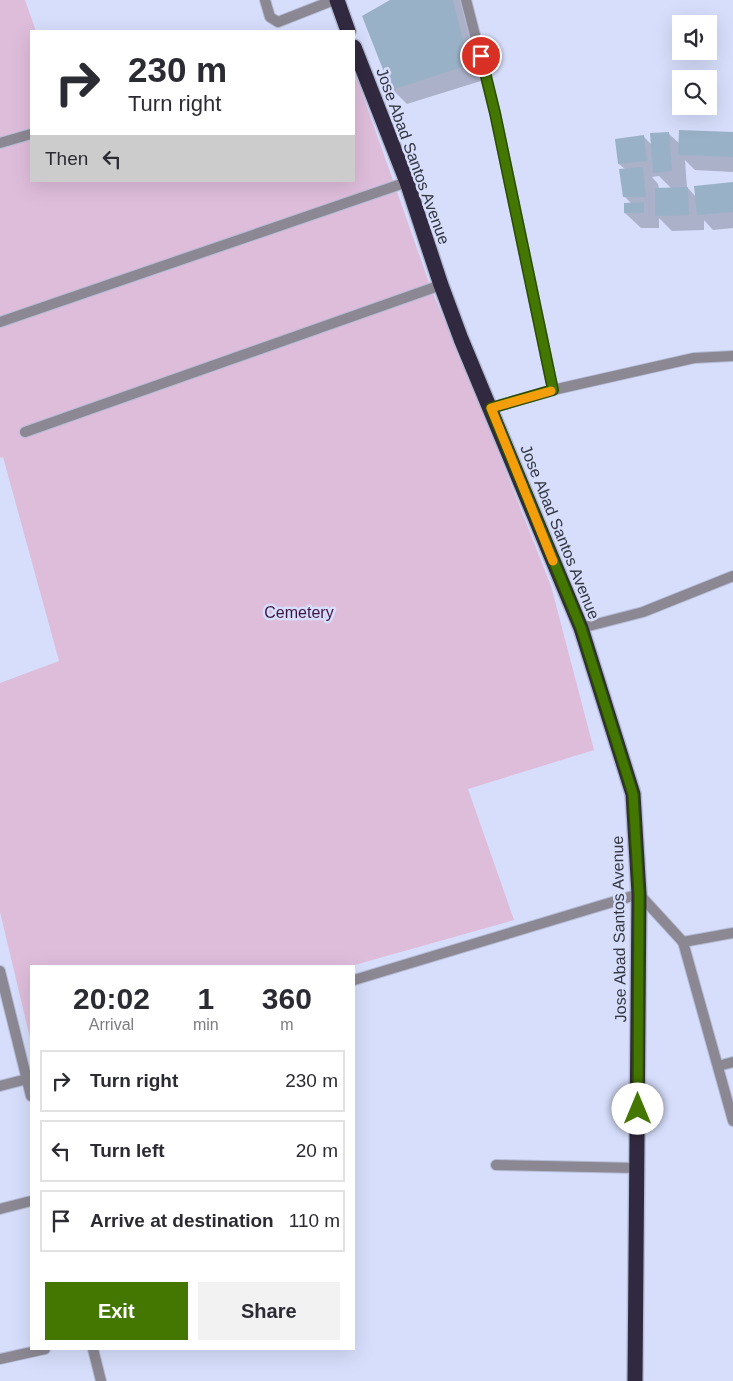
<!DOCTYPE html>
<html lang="en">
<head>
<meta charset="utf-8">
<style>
	body { margin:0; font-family:Helvetica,sans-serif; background:#f2f2f3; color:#2b2b33; height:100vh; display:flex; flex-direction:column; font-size:19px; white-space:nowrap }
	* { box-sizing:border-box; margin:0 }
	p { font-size:16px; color:#7c7c81 }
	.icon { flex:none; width:28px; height:28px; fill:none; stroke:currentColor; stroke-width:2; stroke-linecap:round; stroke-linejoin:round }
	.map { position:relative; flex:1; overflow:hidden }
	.sheet { position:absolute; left:30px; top:965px; width:325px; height:385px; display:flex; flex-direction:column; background:#fff; border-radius:0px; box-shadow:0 5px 20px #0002 }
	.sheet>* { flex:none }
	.banner { position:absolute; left:30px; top:30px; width:325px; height:152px; border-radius:0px; box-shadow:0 5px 20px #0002; background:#fff; color:#2b2b33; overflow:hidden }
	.controls { position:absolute; left:672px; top:15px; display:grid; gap:10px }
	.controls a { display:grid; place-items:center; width:45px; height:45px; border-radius:0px; background:#fff; box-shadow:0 5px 20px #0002; font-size:25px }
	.pin { position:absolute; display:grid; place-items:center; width:42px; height:42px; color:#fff; margin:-21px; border:2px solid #fff; border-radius:50%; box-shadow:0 1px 5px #0007 }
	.me { position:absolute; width:55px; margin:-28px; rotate:0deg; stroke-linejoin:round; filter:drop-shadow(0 0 4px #0008) }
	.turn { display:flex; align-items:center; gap:18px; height:105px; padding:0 15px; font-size:22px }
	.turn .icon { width:65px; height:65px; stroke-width:2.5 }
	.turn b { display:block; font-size:35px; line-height:42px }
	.then { display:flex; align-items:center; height:48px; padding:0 15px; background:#0003; gap:10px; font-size:19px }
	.eta { display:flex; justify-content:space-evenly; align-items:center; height:85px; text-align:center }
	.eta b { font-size:30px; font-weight:600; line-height:35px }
	.action { display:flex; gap:10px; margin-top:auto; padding:10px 15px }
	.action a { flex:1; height:58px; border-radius:0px; background:#437701; color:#fff; font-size:20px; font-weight:600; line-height:58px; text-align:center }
	.action a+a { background:#f2f2f3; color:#2b2b33 }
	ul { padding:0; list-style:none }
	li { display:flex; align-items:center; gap:15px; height:62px; margin:0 10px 8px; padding:0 5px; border:2px solid #e1e1e2; border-radius:0px }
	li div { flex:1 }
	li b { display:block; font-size:19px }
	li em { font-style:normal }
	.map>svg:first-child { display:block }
	.green { fill:#debddb }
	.shadow { fill:#0003; fill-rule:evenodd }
	.building { fill:#99b1c6 }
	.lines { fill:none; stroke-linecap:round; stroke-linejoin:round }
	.lane-casing { stroke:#b5bcd6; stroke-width:12 }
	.street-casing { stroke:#b5bcd6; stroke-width:12 }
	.highway-casing { stroke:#b5bcd6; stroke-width:18 }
	.lane { stroke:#8c8893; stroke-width:10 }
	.street { stroke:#8c8893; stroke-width:10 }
	.highway { stroke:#31293f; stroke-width:15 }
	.route-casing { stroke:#2c4d01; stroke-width:12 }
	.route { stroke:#437701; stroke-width:9 }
	.slow { stroke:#f59e0b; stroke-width:9 }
	.labels { text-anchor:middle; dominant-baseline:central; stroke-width:5; stroke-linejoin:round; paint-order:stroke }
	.street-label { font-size:16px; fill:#333641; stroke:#d6defb }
	.park-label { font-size:16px; fill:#411440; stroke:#d6defb }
</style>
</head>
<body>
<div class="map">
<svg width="733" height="1381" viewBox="0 0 733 1381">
	<rect width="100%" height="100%" fill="#d6defb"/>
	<!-- green -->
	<path class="green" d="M 0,0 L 25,0 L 36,31 L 31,31 L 31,181 L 354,181 L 354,70 L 432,291 L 470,380 L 551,586 L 594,750 L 468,789 L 514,920 L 351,966 L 31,966 L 31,1042 L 0,912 L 0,683 L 59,661 L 3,457 L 0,458 Z"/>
	<!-- shadow -->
	<path class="shadow" d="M 393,0 L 464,0 L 484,80 L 407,104 L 392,89 Z
		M 668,133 L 680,144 L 733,134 L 733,172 L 695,170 L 685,160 L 687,187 L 696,197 L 733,184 L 733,228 L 713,230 L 704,220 L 704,230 L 672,231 L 659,218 L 659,228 L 641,228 L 625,213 L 632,204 L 624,196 L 626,170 L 619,164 L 643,136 L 652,145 ZM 659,176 L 671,188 L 659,189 L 658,184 L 652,177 Z"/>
	<!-- building -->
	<path class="building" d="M 390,0 L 453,0 L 469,65 L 391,90 L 362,16 Z
		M 679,130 L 733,132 L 733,157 L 678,155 Z
		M 669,132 L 672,171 L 653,173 L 650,133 Z
		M 644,135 L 647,161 L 618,164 L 615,139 Z
		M 643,167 L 646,197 L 623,197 L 619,169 Z
		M 733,182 L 733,212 L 697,215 L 694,186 Z
		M 688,187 L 689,215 L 655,216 L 655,188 Z
		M 644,202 L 644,213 L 624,213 L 624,203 Z"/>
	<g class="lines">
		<defs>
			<path id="lane" d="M 265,0 L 270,17 L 278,22 L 334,0
				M 0,143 L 31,134
				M 0,322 L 407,182
				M 25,432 L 441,285
				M 581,628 L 643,612 L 733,576
				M 683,942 L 733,933
				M 0,971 L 31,1096
				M 0,1209 L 31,1201
				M 93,1349 L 101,1381
				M 0,1359 L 45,1349"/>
			<path id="street" d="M 466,0 L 495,113 L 553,390
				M 491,408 L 553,390 L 694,358 L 733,356
				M 354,980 L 639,894 L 683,942 L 733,1121
				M 718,1066 L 733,1062
				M 0,1086 L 31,1078
				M 496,1165 L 637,1168"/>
			<path id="highway" d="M 337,0 L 348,31
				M 354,47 L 407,182 L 441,285 L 461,339 L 581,628 L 633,794 L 639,894 L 635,1381"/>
		</defs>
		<!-- lane casing -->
		<use href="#lane" class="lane-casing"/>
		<!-- street casing -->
		<use href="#street" class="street-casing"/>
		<!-- highway casing -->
		<use href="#highway" class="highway-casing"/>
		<!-- lane -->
		<use href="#lane" class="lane"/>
		<!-- street -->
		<use href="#street" class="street"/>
		<!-- highway -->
		<use href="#highway" class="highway"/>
	</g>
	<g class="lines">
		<defs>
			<path id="route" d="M 481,56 L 495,113 L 553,390 L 491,408 L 581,628 L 633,794 L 639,894 L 638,1109"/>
		</defs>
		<!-- route casing -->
		<use href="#route" class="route-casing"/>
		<!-- route -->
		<use href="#route" class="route"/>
		<!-- slow -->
		<path class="slow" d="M 551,391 L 491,408 L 553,561"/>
	</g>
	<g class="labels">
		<!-- street labels -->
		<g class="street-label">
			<text transform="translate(413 156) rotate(70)">Jose Abad Santos Avenue</text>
			<text transform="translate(560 532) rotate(68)">Jose Abad Santos Avenue</text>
			<text transform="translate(619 929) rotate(-91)">Jose Abad Santos Avenue</text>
		</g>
		<!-- park labels -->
		<g class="park-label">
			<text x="299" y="612">Cemetery</text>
		</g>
	</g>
</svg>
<div class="controls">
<a><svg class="icon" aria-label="sound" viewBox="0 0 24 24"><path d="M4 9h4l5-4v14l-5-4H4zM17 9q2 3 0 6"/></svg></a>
<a><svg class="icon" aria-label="search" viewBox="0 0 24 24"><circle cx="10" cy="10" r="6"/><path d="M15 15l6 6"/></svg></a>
</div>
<div class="pin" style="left:481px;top:56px;background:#d93025"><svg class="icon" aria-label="arrive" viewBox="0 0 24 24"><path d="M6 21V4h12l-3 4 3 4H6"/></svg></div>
<svg class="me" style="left:638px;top:1109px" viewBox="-20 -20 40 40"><circle r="19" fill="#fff"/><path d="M0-13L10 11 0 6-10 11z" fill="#437701"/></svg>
<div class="banner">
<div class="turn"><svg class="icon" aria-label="right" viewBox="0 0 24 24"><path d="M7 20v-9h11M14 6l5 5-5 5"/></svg><div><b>230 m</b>Turn right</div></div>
<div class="then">Then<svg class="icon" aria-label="left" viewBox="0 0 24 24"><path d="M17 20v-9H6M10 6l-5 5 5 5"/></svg></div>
</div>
<section class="sheet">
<div class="eta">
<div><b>20:02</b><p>Arrival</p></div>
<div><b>1</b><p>min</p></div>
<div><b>360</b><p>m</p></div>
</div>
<ul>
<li><svg class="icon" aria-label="right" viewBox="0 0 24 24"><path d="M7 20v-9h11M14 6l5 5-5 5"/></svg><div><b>Turn right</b></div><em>230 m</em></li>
<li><svg class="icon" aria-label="left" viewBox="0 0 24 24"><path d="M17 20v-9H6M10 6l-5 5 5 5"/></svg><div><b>Turn left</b></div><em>20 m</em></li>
<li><svg class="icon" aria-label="arrive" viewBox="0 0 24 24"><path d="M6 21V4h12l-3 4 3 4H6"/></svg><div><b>Arrive at destination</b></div><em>110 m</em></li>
</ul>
<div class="action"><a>Exit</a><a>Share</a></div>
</section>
</div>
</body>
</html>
